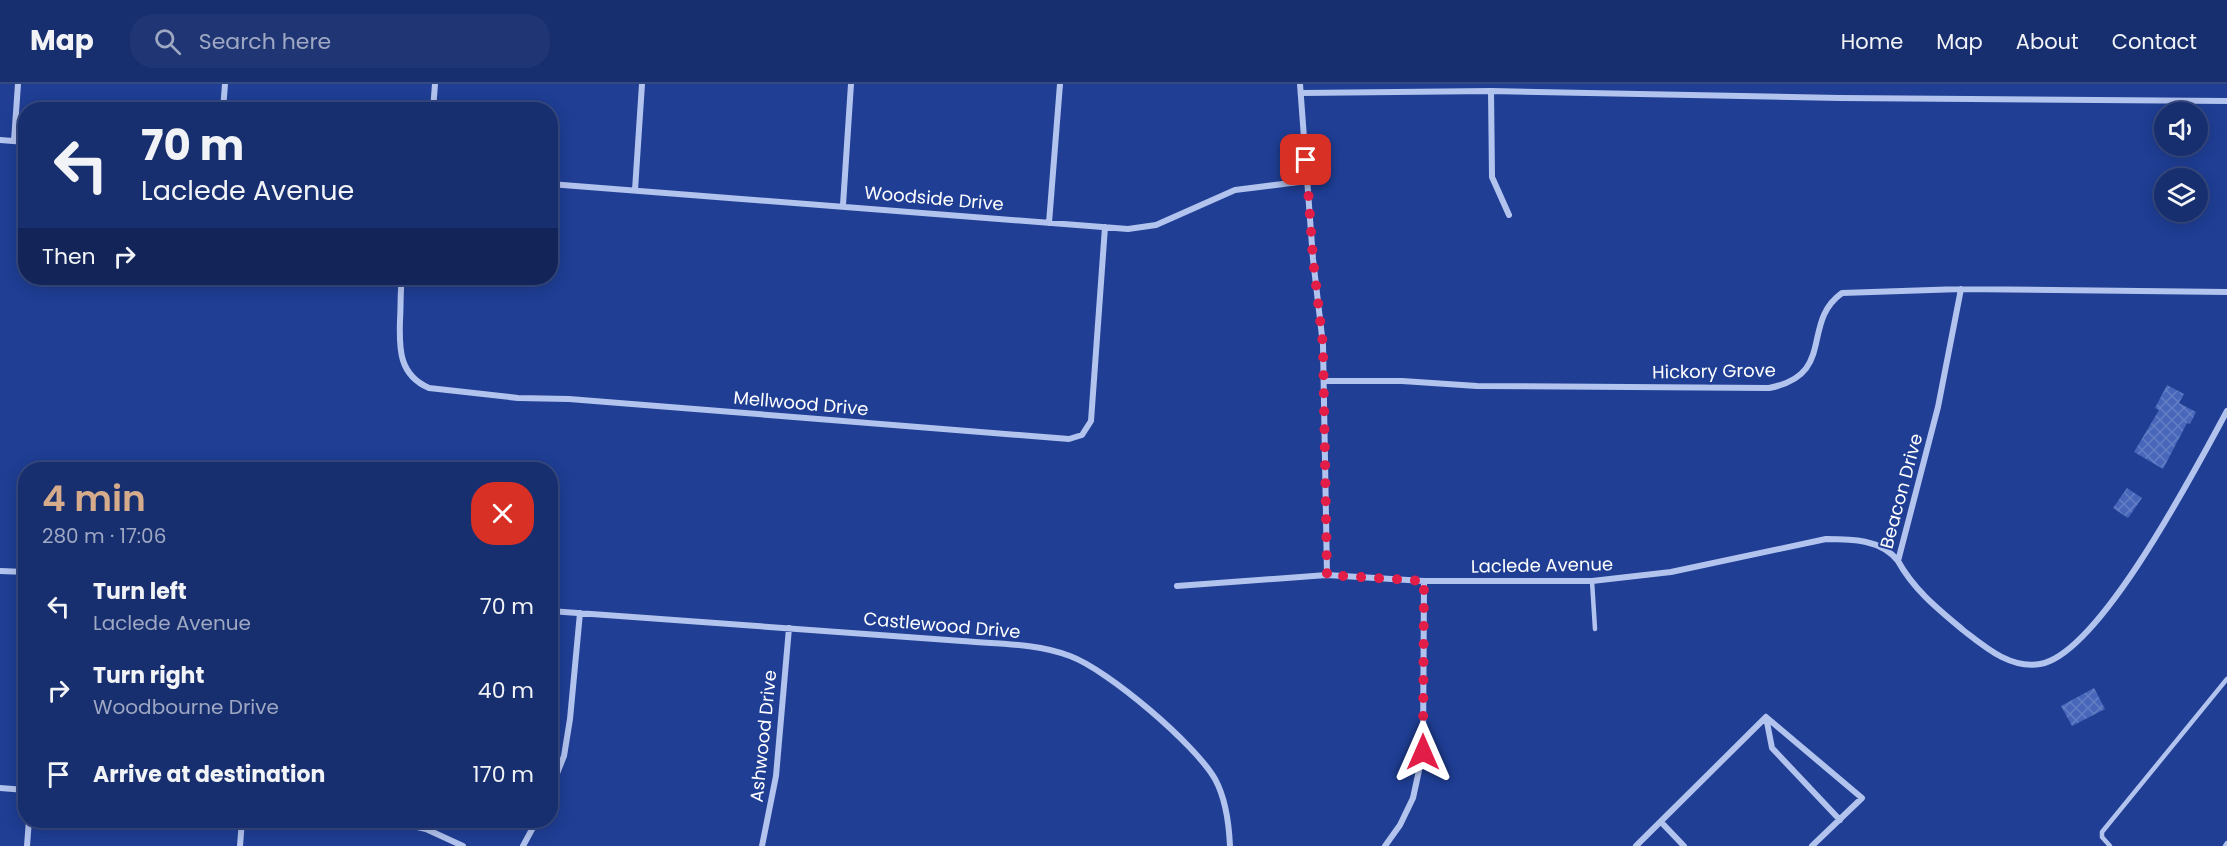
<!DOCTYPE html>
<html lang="en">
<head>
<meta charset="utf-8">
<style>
	body { margin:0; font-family:Poppins,sans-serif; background:#203674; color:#f1f3f6; height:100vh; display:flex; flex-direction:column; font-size:22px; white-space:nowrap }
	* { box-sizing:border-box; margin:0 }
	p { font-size:20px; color:#9ea8c3 }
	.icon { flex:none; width:33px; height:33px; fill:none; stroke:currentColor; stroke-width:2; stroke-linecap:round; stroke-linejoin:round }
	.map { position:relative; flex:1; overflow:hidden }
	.panel { position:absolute; left:18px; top:378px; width:540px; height:366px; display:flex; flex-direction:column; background:#172e6f; border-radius:24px; box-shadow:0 3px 15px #0003,0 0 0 2px #364a82 }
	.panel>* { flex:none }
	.hud { position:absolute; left:18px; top:18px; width:540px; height:183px; border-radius:24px; box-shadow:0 3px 15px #0003,0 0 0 2px #364a82; background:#172e6f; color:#f1f3f6; overflow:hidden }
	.tools { position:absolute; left:2154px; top:18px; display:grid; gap:12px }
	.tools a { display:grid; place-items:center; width:54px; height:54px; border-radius:50%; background:#172e6f; box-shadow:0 3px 15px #0003,0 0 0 2px #364a82; font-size:30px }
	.pin { position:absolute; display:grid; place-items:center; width:51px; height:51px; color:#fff; margin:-26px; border-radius:12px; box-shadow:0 3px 9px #0006 }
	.me { position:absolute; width:66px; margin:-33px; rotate:0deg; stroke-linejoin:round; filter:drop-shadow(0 0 4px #0008) }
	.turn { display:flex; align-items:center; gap:21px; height:126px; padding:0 24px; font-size:27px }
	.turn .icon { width:78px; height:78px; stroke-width:2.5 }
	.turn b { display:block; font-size:42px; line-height:51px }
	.then { display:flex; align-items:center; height:57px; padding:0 24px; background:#0003; gap:12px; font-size:22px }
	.round { display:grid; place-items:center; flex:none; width:63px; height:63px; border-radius:24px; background:#203674 }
	.overview { display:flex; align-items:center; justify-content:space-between; height:102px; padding:0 24px }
	h1 { font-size:36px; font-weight:600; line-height:45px; color:#d6ab8b }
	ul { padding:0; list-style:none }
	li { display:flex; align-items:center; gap:18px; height:84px; padding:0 24px }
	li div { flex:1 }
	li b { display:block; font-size:22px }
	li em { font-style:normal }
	header { display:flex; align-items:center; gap:36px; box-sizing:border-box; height:84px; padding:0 30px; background:#172e6f; border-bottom:2px solid #364a82 }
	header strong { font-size:28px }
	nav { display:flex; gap:33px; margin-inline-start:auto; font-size:21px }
	.search { width:420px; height:54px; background:#203674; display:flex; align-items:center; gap:15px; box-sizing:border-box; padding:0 21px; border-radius:24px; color:#9ea8c3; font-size:22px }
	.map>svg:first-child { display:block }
	.building { fill:url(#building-cross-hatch) }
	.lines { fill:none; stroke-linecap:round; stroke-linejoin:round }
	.service { stroke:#b2c3ee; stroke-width:4.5 }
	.minor { stroke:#b2c3ee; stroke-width:6 }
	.route { stroke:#e11d48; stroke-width:10; stroke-dasharray:0 18 }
	.labels { text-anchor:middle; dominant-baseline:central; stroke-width:4.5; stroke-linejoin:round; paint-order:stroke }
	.street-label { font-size:18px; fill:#fff; stroke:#1f3e94 }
</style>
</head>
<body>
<header>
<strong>Map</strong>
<div class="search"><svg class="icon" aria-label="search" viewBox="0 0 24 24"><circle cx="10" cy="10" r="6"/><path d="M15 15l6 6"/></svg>Search here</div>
<nav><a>Home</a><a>Map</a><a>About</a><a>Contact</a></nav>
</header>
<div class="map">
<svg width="2227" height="762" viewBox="0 0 2227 762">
	<defs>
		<pattern id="building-cross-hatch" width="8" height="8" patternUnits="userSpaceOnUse" patternTransform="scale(1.5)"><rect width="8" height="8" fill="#4867ba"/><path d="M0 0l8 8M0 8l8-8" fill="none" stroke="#637ec4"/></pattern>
	</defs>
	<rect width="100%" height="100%" fill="#1f3e94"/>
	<!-- building -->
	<path class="building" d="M 2167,301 L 2184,310 L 2179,319 L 2196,328 L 2190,340 L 2187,339 L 2163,385 L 2134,368 L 2159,326 L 2155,324 Z
		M 2127,404 L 2142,414 L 2128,434 L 2113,424 Z
		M 2094,604 L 2105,625 L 2072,642 L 2061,622 Z"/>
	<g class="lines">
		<!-- service -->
		<path class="service" d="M 1592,497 L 1595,545
			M 2110,762 L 2102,753 L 2102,748 L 2227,595
			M 2225,762 L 2227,759"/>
		<!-- minor -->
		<path class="minor" d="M 1300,0 L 1313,175 L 1323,261 L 1327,491
			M 1491,7 L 1492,93 L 1509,131
			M 1301,9 L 1491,7 L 1840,14 L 2227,17
			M 223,26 L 225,0
			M 433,26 L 435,0
			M 0,56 L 26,58
			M 14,57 L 18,0
			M 550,100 L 1128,145 L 1156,141 L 1235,106 L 1307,97
			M 635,106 L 642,0
			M 843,121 L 851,0
			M 1049,139 L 1060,0
			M 402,194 C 400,208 401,222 400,236 C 399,265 399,291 429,304 L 518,314 L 569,315 L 1069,355 L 1082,351 L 1091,337 L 1105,143
			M 1961,205 L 1938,323 L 1898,477 C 1914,506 1938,525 1963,546 C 1985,563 2010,585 2040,580 C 2100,570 2197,382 2227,327
			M 1325,297 L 1402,297 L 1477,302 L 1769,304 C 1837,291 1800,239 1842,209 L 1961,205 L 2227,208
			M 0,487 L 26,488
			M 1177,502 L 1327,491 L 1424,497 L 1592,497 L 1671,488 L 1826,455 C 1851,455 1881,455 1898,477
			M 550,527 L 962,557 C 997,560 1037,559 1070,572 C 1108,586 1195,660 1215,695 C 1226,715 1229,740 1230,762
			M 0,704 L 26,706
			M 550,707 L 564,672 L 570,635 L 580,529
			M 387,736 L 426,745 L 463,762
			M 1661,738 L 1684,762
			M 27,762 L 29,736
			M 240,762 L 242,736
			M 523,762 L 537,736
			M 762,762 L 776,692 L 789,544
			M 1385,762 L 1400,741 L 1413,714 L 1423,668 L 1424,497
			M 1636,762 L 1766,633
			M 1812,762 L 1862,714 L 1766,633 L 1772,664 L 1840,736"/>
	</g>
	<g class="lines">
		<!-- route -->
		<path class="route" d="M 1306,76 L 1313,175 L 1323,261 L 1327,491 L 1424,497 L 1423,668"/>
	</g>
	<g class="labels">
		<!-- street labels -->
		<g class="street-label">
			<text transform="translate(934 114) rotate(5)">Woodside Drive</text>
			<text transform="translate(1714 287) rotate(-1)">Hickory Grove</text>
			<text transform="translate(801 319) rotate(5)">Mellwood Drive</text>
			<text transform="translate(1901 407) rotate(-75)">Beacon Drive</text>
			<text transform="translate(1542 481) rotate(-1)">Laclede Avenue</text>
			<text transform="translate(942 541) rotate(5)">Castlewood Drive</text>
			<text transform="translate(763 652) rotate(-84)">Ashwood Drive</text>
		</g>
	</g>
</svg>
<div class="tools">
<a><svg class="icon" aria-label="sound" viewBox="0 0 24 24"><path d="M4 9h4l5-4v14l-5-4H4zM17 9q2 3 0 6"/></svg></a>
<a><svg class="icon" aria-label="layers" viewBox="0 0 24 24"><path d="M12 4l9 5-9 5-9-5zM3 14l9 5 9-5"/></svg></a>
</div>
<div class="pin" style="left:1306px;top:76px;background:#d93025"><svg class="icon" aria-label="arrive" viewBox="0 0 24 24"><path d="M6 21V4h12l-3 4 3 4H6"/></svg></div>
<svg class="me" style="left:1423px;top:668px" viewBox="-20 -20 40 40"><path d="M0-17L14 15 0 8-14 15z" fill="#e11d48" stroke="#fff" stroke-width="4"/></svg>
<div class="hud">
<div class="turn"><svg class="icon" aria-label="left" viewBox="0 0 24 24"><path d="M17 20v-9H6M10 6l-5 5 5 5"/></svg><div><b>70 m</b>Laclede Avenue</div></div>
<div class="then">Then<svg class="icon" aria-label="right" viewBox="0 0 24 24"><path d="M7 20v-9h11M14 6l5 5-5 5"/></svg></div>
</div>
<section class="panel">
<div class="overview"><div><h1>4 min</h1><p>280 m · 17:06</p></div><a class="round" style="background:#d93025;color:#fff"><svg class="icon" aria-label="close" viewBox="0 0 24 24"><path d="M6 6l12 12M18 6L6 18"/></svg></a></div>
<ul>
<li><svg class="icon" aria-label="left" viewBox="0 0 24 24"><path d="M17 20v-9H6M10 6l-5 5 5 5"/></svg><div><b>Turn left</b><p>Laclede Avenue</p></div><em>70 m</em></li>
<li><svg class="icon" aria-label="right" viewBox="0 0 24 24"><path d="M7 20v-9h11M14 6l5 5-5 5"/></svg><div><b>Turn right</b><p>Woodbourne Drive</p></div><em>40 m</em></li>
<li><svg class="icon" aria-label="arrive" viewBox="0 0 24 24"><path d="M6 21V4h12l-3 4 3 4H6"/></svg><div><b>Arrive at destination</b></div><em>170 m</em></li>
</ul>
</section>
</div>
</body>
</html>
